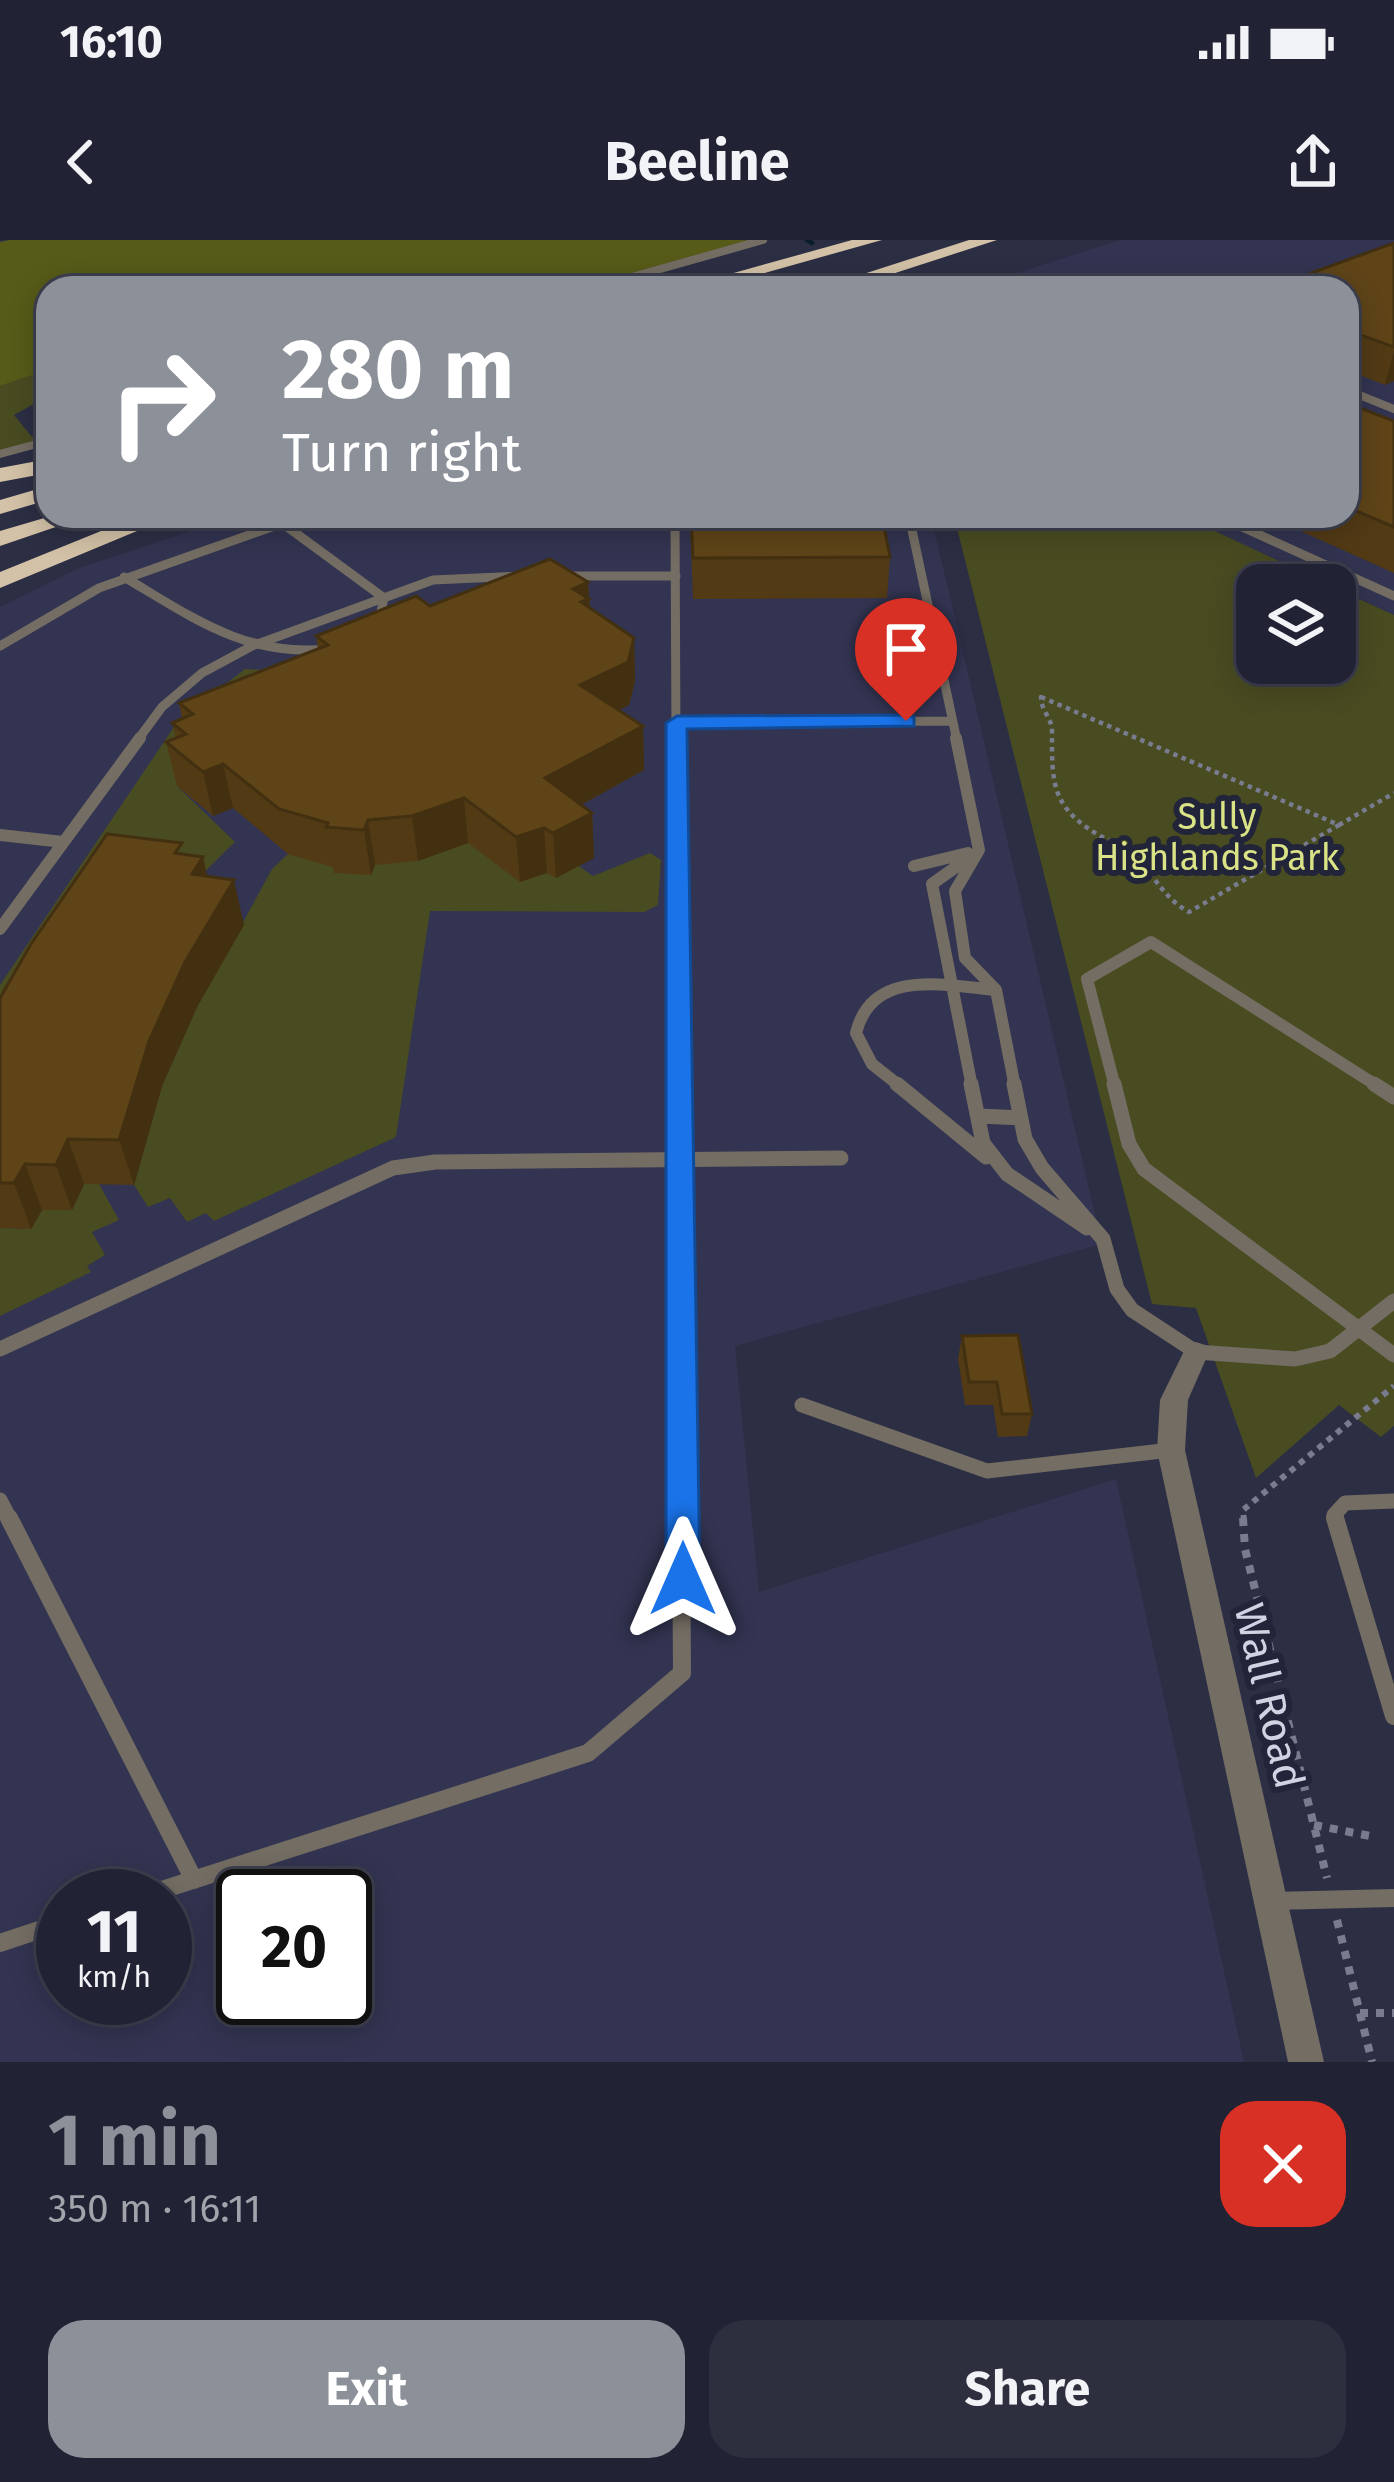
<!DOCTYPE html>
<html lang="en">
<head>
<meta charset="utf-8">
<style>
	body { margin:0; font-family:"Fira Sans",sans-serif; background:#2d2f3f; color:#f1f3f6; height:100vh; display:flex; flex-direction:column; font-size:45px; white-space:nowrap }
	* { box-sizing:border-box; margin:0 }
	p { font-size:39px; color:#a2a4ac }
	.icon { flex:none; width:66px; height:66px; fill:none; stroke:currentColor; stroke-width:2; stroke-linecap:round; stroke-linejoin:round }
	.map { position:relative; height:1822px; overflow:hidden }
	.panel { display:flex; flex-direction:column; background:#212233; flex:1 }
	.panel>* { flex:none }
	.hud { position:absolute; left:36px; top:36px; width:1323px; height:252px; border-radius:36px; box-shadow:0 6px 30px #0003,0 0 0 3px #3e3f4e; background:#8c9099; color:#fff; overflow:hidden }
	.fabs { position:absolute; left:1236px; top:324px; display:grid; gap:24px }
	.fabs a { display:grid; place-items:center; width:120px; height:120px; border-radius:24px; background:#212233; box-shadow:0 6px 30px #0003,0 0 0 3px #3e3f4e; font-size:60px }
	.speed { position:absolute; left:36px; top:1629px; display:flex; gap:24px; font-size:60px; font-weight:700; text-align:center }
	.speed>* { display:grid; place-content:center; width:156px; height:156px; border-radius:50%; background:#212233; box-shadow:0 6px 30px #0003,0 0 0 3px #3e3f4e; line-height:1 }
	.speed small { font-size:30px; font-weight:400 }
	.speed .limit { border:6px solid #111; border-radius:18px; background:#fff; color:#111 }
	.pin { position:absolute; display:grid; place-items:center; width:102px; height:102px; color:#fff; margin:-123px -51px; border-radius:50% 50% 50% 0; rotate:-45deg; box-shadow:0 0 12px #0007 }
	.pin .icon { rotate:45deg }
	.me { position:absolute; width:132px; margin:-66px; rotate:0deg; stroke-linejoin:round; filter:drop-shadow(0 0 9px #0008) }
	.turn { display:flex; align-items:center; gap:42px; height:252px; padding:0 48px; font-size:54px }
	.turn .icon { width:156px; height:156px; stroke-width:2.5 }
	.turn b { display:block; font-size:84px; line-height:102px }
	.round { display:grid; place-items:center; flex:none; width:126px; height:126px; border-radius:36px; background:#2d2f3f }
	.summary { display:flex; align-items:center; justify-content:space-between; height:204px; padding:0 48px }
	h1 { font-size:72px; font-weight:700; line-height:90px; color:#8c9099 }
	.primary-button { display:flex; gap:24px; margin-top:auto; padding:24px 48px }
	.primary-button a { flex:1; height:138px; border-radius:36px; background:#8c9099; color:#fff; font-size:48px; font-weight:700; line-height:138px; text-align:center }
	.primary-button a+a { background:#2d2f3f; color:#f1f3f6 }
	.status { display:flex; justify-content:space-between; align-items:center; height:84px; padding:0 60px; background:#212233; direction:ltr }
	.status svg { height:33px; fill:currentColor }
	header { display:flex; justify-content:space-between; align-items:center; height:156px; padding:0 48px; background:#212233; font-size:54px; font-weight:700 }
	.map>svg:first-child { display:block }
	.built { fill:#323451; fill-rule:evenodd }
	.green { fill:#494c21 }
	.forest { fill:#565b18 }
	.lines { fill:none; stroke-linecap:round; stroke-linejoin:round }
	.stream { stroke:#071e28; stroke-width:4.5 }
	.path-far2 { stroke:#797b8e; stroke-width:4.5; stroke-dasharray:4.5 4.5; stroke-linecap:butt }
	.path-far1 { stroke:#797b8e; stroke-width:6; stroke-dasharray:6 6; stroke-linecap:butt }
	.path { stroke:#797b8e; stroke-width:8; stroke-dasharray:8 8; stroke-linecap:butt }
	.lane-far4 { stroke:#746d63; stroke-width:8 }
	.lane-far3 { stroke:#746d63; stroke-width:9 }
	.lane-far2 { stroke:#746d63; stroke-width:12 }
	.lane-far1 { stroke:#746d63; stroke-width:15 }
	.lane { stroke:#746d63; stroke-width:18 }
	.street { fill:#746d63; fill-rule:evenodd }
	.highway { fill:#d3c2a7; fill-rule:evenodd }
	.wall { fill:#523a15 }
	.shaded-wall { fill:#423011 }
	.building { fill:#5f4418; stroke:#423011; stroke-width:3 }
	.route { fill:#1a73e8; stroke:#114b97; stroke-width:3 }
	.labels { text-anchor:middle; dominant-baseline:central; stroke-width:12; stroke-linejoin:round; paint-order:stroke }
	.park-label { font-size:36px; fill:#dae385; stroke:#22243a }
	.near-street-label { font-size:42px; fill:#d1d3e2; stroke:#22243a }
</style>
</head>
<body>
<div class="status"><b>16:10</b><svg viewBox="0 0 49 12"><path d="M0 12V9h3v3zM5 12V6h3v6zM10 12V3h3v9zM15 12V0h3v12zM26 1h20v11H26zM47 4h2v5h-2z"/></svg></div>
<header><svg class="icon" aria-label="back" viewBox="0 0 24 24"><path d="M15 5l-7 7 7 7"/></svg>Beeline<svg class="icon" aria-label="share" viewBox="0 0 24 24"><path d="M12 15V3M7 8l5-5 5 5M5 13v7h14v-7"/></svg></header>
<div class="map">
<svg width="1394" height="1822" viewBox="0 0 1394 1822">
	<rect width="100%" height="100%" fill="#2c2e44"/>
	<!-- built -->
	<path class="built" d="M 1121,0 L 1394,0 L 1394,375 L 1183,276 L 1347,276 L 1347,48 L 969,48 Z
		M 235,276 L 931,276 L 1102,1004 L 735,1106 L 759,1352 L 1116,1239 L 1244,1822 L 0,1822 L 0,367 L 79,328 ZM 63,1656 L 165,1656 L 165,1758 L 63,1758 ZM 243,1656 L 345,1656 L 345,1758 L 243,1758 Z"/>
	<!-- green -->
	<path class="green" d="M 33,135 L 48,144 L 48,156 L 14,175 L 32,197 L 48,193 L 48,198 L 0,210 L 0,146 Z
		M 954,276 L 1183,276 L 1330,345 L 1257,345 L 1257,423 L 1335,423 L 1335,348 L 1394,375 L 1394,1186 L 1381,1197 L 1339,1165 L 1256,1238 L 1196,1068 L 1152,1064 Z
		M 245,429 L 287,431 L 178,547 L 235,602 L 0,833 L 0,745 L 178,481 Z
		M 517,578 L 530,636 L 579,626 L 593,636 L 650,613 L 661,620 L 658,665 L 644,672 L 430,671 L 396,897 L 214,981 L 206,973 L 187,982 L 170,958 L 148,967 L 134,945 L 162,846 L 197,767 L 272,629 L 288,614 C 399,628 416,630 517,578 Z
		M 84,944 L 99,944 L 119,980 L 92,992 L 105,1015 L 87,1026 L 91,1032 L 0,1076 L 0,988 L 31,989 L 42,970 L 72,970 Z"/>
	<!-- forest -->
	<path class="forest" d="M 9,0 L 750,0 L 579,48 L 48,48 L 48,144 L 33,135 L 0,146 L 0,2 Z"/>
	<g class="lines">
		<!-- stream -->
		<path class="stream" d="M 807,0 L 812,3"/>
		<!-- path-far2 -->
		<path class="path-far2" d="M 1041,457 L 1339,585 L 1189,672 C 1165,659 1155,637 1137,618 C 1125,607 1110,602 1097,594 C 1050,566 1052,540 1052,491 C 1052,478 1041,471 1041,457 Z
			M 1339,585 L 1394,553"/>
		<!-- path-far1 -->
		<path class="path-far1" d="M 1244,1281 L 1243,1270 L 1394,1146"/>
		<!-- path -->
		<path class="path" d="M 1243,1278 L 1245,1309 L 1327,1638
			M 1314,1585 L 1370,1596
			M 1337,1680 L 1372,1822
			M 1360,1773 L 1394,1773"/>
		<!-- lane-far4 -->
		<path class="lane-far4" d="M 593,48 L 763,0
			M 1347,150 L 1394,169
			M 0,214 L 48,201"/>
		<!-- lane-far3 -->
		<path class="lane-far3" d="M 675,276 L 676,501
			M 909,276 L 957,501
			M 1218,276 L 1394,356
			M 282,283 L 384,358 L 378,385
			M 563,336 L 676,336
			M 124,337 C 192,377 245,417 327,409
			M 0,406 L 99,348 L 303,276
			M 677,483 L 952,481
			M 137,501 L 162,467 L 202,433 L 252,406 L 433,340 L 523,336"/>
		<!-- lane-far2 -->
		<path class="lane-far2" d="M 676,498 L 678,847
			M 956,498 L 979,610 L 955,651 L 965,718 L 996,750 L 1015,847
			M 0,595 L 63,602
			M 970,617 L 932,644 L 972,847
			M 914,626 L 968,613
			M 0,689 L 140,498
			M 901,847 L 872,824 L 856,793 C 872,728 944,745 996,750
			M 1115,847 L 1087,739 L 1151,702 L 1379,847"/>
		<!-- lane-far1 -->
		<path class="lane-far1" d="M 678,844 L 681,1281
			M 897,844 L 986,917
			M 971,844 L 983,903 L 1007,934 L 1087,988
			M 1014,844 L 1025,899 L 1042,928 L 1103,999 L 1117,1049 L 1132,1070 L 1196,1112 L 1295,1119 L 1330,1111 L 1394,1061
			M 1114,844 L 1129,904 L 1144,929 L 1394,1115
			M 1374,844 L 1394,857
			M 978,876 L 1021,878
			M 0,1109 L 393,928 L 435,922 L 841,918
			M 802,1165 L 987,1231 L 1171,1210
			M 0,1260 L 11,1281
			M 1336,1281 L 1334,1275 L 1345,1263 L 1394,1261"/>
		<!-- lane -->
		<path class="lane" d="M 9,1278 L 194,1640
			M 1335,1278 L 1394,1476
			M 143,1656 L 588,1513 L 682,1433 L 681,1278
			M 1273,1661 L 1394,1658
			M 0,1703 L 63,1682"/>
		<!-- street -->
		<path class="street" d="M 1196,1102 L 1205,1105 L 1209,1112 L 1188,1160 L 1185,1210 L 1324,1822 L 1288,1822 L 1157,1210 L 1160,1160 L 1187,1105 Z"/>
		<!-- highway -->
		<path class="highway" d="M 852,0 L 882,0 L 711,48 L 680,48 Z
			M 969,0 L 997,0 L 849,48 L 820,48 Z
			M 48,219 L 48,233 L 0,242 L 0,228 Z
			M 48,246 L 48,260 L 0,274 L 0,260 Z
			M 51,276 L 88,276 L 0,306 L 0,291 Z
			M 138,276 L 173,276 L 0,348 L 0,332 Z"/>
	</g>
	<!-- wall -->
	<path class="wall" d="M 1394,3 L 1394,141 L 1385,145 L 1347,130 L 1347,48 Z
		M 1347,163 L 1394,181 L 1394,333 L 1267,276 L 1347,276 Z
		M 690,276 L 882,276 L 890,317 L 887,358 L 693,359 Z
		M 588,342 L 590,368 L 634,398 L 635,441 L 629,465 L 619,470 L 643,486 L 644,530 L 581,565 L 592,573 L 594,618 L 556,638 L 547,633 L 520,642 L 468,603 L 418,621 L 375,625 L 371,635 L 334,633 L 333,627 L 288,614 L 233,568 L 213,576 L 177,546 L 166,502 L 176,498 L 172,483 L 182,479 L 179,463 L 318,409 L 316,396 L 430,366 Z
		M 184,614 L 207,636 L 244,685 L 197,767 L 162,846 L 134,945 L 84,944 L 72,970 L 42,970 L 31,989 L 0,988 L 0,758 Z
		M 962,1096 L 1032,1174 L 1027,1196 L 998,1197 L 993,1165 L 965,1165 L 958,1119 Z"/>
	<!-- shaded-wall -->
	<path class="shaded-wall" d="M 1394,110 L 1394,141 L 1385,145 Z
		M 588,342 L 589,359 L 591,401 L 573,349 Z
		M 634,398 L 635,441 L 629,465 L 582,489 L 580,445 Z
		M 643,486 L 644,530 L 548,583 L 545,538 Z
		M 223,524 L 233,568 L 213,576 L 203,532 Z
		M 464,558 L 468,603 L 418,621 L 412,576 Z
		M 592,573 L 594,618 L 556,638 L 553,593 Z
		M 368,580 L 375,625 L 371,635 L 364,590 Z
		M 544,588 L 547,633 L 520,642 L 516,597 Z
		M 203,617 L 213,661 L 192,634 Z
		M 234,640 L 244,685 L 197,767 L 162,846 L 134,945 L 119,900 L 149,801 L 185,722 Z
		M 68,899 L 84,944 L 72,970 L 56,925 Z
		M 25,924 L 42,970 L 31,989 L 14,943 Z"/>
	<!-- building -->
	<path class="building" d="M 1394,3 L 1394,107 L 1347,90 L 1347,48 L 1270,48 Z
		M 1347,163 L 1394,181 L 1394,287 L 1347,267 Z
		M 691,276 L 882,276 L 890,317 L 693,318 Z
		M 550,319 L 588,342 L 573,349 L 589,359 L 581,362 L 634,398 L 628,422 L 580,445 L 643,486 L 545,538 L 592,573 L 553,593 L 544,588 L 516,597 L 464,558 L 412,576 L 368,580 L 364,590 L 326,587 L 328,583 L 279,569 L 223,524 L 203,532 L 166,502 L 186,494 L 172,483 L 193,474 L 179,463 L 328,405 L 316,396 L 416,356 L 430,366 Z
		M 107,594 L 182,603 L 175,613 L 203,617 L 192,634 L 234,640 L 185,722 L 149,801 L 119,900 L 68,899 L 56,925 L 25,924 L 14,943 L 0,943 L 0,758 L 31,704 Z
		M 1018,1095 L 1032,1174 L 1002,1174 L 997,1142 L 969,1142 L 962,1096 Z"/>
	<!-- route -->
	<path class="route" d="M 906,475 L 914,477 L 914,486 L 687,489 L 700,1339 L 695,1349 L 683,1354 L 671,1349 L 666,1339 L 666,483 L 677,476 Z"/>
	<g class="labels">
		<!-- park labels -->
		<g class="park-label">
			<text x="1217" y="577">Sully<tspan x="1217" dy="41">Highlands Park</tspan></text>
		</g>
		<!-- near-street labels -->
		<g class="near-street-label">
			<text transform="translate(1269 1456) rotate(77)">Wall Road</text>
		</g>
	</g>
</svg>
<div class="fabs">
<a><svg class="icon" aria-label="layers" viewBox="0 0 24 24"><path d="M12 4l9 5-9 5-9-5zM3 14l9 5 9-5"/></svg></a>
</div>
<div class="speed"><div>11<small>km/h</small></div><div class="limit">20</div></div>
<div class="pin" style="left:906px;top:481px;background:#d93025"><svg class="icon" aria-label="arrive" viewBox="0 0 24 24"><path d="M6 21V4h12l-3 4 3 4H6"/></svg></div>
<svg class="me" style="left:683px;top:1339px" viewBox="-20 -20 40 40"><path d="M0-17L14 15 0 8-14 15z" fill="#1a73e8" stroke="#fff" stroke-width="4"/></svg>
<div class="hud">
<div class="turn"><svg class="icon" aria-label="right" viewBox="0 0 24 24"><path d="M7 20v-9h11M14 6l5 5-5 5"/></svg><div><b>280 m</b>Turn right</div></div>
</div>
</div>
<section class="panel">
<div class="summary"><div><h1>1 min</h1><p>350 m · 16:11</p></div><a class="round" style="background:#d93025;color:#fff"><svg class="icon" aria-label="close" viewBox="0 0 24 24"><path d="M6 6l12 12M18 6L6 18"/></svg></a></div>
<div class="primary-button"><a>Exit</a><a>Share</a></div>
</section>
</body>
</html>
